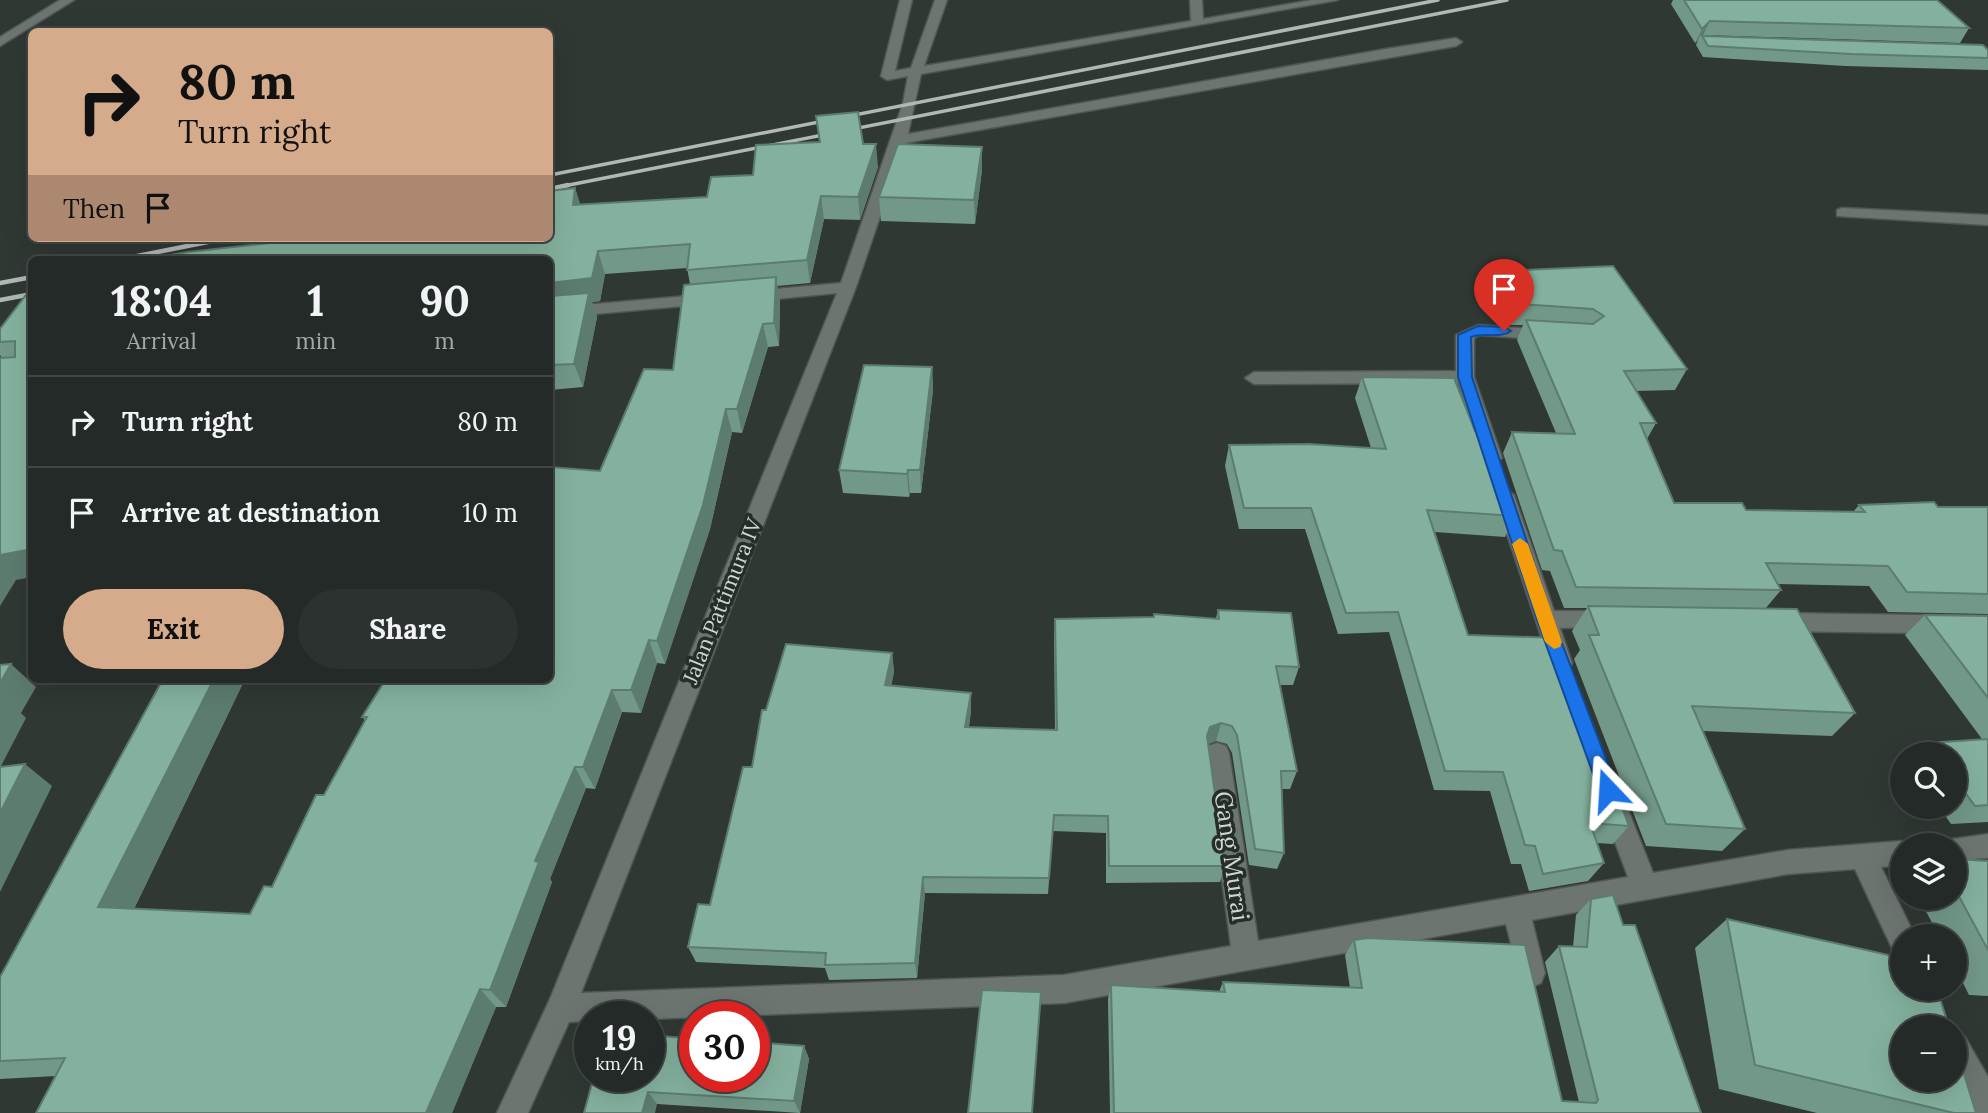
<!DOCTYPE html>
<html lang="en">
<head>
<meta charset="utf-8">
<style>
	body { margin:0; font-family:Lora,serif; background:#2c322f; color:#f1f3f6; height:100vh; display:flex; flex-direction:column; font-size:26px; white-space:nowrap }
	* { box-sizing:border-box; margin:0 }
	p { font-size:23px; color:#a3a7a7 }
	.icon { flex:none; width:38px; height:38px; fill:none; stroke:currentColor; stroke-width:2; stroke-linecap:round; stroke-linejoin:round }
	.map { position:relative; flex:1; overflow:hidden }
	.sheet { position:absolute; left:28px; top:256px; width:525px; height:427px; display:flex; flex-direction:column; background:#242a27; border-radius:10px; box-shadow:0 7px 28px #0002,0 0 0 2px #414644 }
	.sheet>* { flex:none }
	.top-card { position:absolute; left:28px; top:28px; width:525px; height:214px; border-radius:10px; box-shadow:0 7px 28px #0002,0 0 0 2px #414644; background:#d6ab8b; color:#111; overflow:hidden }
	.buttons { position:absolute; left:1890px; top:742px; display:grid; gap:14px }
	.buttons a { display:grid; place-items:center; width:77px; height:77px; border-radius:50%; background:#242a27; box-shadow:0 7px 28px #0002,0 0 0 2px #414644; font-size:35px }
	.speed { position:absolute; left:574px; top:1001px; display:flex; gap:14px; font-size:35px; font-weight:700; text-align:center }
	.speed>* { display:grid; place-content:center; width:91px; height:91px; border-radius:50%; background:#242a27; box-shadow:0 7px 28px #0002,0 0 0 2px #414644; line-height:1 }
	.speed small { font-size:18px; font-weight:400 }
	.speed .limit { border:10px solid #d22; background:#fff; color:#111 }
	.pin { position:absolute; display:grid; place-items:center; width:60px; height:60px; color:#fff; margin:-72px -30px; border-radius:50% 50% 50% 0; rotate:-45deg; box-shadow:0 0 7px #0007 }
	.pin .icon { rotate:45deg }
	.me { position:absolute; width:77px; margin:-38px; rotate:340deg; stroke-linejoin:round; filter:drop-shadow(0 0 5px #0008) }
	.turn { display:flex; align-items:center; gap:24px; height:147px; padding:0 35px; font-size:32px }
	.turn .icon { width:91px; height:91px; stroke-width:2.5 }
	.turn b { display:block; font-size:49px; line-height:60px }
	.then { display:flex; align-items:center; height:66px; padding:0 35px; background:#0003; gap:14px; font-size:26px }
	.eta { display:flex; justify-content:space-evenly; align-items:center; height:119px; text-align:center }
	.eta b { font-size:42px; font-weight:800; line-height:49px }
	.primary-button { display:flex; gap:14px; margin-top:auto; padding:14px 35px }
	.primary-button a { flex:1; height:80px; border-radius:42px; background:#d6ab8b; color:#111; font-size:28px; font-weight:800; line-height:80px; text-align:center }
	.primary-button a+a { background:#2c322f; color:#f1f3f6 }
	ul { padding:0; list-style:none }
	li { display:flex; align-items:center; gap:21px; height:91px; padding:0 35px; border-top:2px solid #414644 }
	li div { flex:1 }
	li b { display:block; font-size:26px }
	li em { font-style:normal }
	.map>svg:first-child { display:block }
	.lines { fill:none; stroke-linecap:round; stroke-linejoin:round }
	.minor-casing { stroke:#505653; stroke-width:3 }
	.minor { fill:#6d7571; fill-rule:evenodd }
	.rail-far1 { stroke:#b2b8b4; stroke-width:3.5 }
	.rail { stroke:#b2b8b4; stroke-width:4.5 }
	.wall { fill:#729888 }
	.shaded-wall { fill:#5c7c6f }
	.building { fill:#84b19e; stroke:#5c7c6f; stroke-width:2 }
	.route { fill:#1a73e8; stroke:#114b97; stroke-width:2 }
	.slow { fill:#f59e0b }
	.labels { text-anchor:middle; dominant-baseline:central; stroke-width:7; stroke-linejoin:round; paint-order:stroke }
	.street-label { font-size:21px; fill:#d1d6d3; stroke:#262e2a }
	.near-street-label { font-size:24px; fill:#d1d6d3; stroke:#262e2a }
</style>
</head>
<body>
<div class="map">
<svg width="1988" height="1113" viewBox="0 0 1988 1113">
	<rect width="100%" height="100%" fill="#303834"/>
	<g class="lines">
		<defs>
			<path id="minor" d="M 60,0 L 74,0 L 0,46 L 0,37 Z
				M 900,0 L 912,0 L 895,71 L 911,68 L 935,0 L 947,0 L 924,66 L 1191,21 L 1190,0 L 1202,0 L 1203,19 L 1312,0 L 1338,0 L 921,74 L 908,134 L 1386,49 L 1456,38 L 1462,42 L 1456,46 L 905,143 L 856,287 L 581,993 L 1064,975 L 1231,946 L 1205,753 L 1208,746 L 1217,743 L 1226,746 L 1229,753 L 1258,941 L 1628,877 L 1601,805 L 1605,797 L 1614,794 L 1623,797 L 1653,873 L 1788,850 L 1902,841 L 1911,845 L 1902,845 L 1902,865 L 1881,867 L 1915,936 L 1902,936 L 1902,952 L 1892,948 L 1855,869 L 1788,874 L 1532,920 L 1545,973 L 1541,983 L 1531,987 L 1521,983 L 1506,924 L 1064,1003 L 649,1019 L 590,1017 L 590,1021 L 569,1022 L 528,1113 L 497,1113 L 550,999 L 837,293 L 753,301 L 745,296 L 753,291 L 841,283 L 903,103 L 908,76 L 887,80 L 881,76 Z
				M 1842,208 L 1988,215 L 1988,225 L 1837,216 L 1837,210 Z
				M 710,294 L 716,295 L 716,303 L 550,318 L 550,308 Z
				M 1478,325 L 1549,330 L 1558,335 L 1549,340 L 1480,335 L 1474,338 L 1474,377 L 1502,458 L 1492,465 L 1482,458 L 1458,383 L 1254,384 L 1245,378 L 1254,372 L 1456,371 L 1456,335 Z
				M 1504,488 L 1514,495 L 1554,611 L 1608,611 L 1616,614 L 1619,620 L 1616,626 L 1560,628 L 1572,663 L 1569,670 L 1561,672 L 1553,670 L 1550,663 L 1494,495 Z
				M 1777,613 L 1988,616 L 1988,634 L 1777,631 L 1769,628 L 1766,622 L 1769,616 Z
				M 1988,834 L 1988,858 L 1955,860 L 1955,845 L 1943,845 L 1946,840 Z
				M 1955,1032 L 1965,1037 L 1988,1077 L 1988,1113 L 1975,1113 L 1955,1076 Z"/>
		</defs>
		<!-- minor casing -->
		<use href="#minor" class="minor-casing"/>
		<!-- minor -->
		<use href="#minor" class="minor"/>
		<!-- rail-far1 -->
		<path class="rail-far1" d="M 550,175 L 1438,0
			M 559,187 L 1507,0"/>
		<!-- rail -->
		<path class="rail" d="M 550,189 L 568,185
			M 122,259 L 228,238
			M 0,283 L 32,277
			M 0,300 L 32,294"/>
	</g>
	<!-- wall -->
	<path class="wall" d="M 1673,0 L 1937,0 L 1969,28 L 1960,43 L 1703,35 L 1988,58 L 1988,70 L 1845,66 L 1703,57 L 1696,45 L 1698,40 L 1695,43 L 1671,4 Z
		M 863,144 L 878,167 L 860,220 L 824,219 L 810,283 L 777,286 L 780,301 L 779,346 L 768,347 L 742,433 L 732,432 L 710,529 L 665,664 L 657,663 L 641,713 L 622,712 L 595,789 L 586,788 L 550,879 L 552,882 L 506,1007 L 496,1007 L 452,1113 L 36,1113 L 56,1076 L 0,1079 L 0,977 L 163,679 L 245,679 L 134,909 L 250,914 L 272,887 L 366,721 L 362,717 L 600,471 L 673,370 L 690,284 L 687,268 L 605,274 L 600,301 L 592,302 L 597,317 L 583,387 L 550,390 L 550,238 L 575,188 L 580,204 L 707,197 L 753,175 Z
		M 982,147 L 982,170 L 975,224 L 881,221 L 879,197 Z
		M 1613,266 L 1687,369 L 1675,390 L 1636,391 L 1656,423 L 1647,439 L 1674,503 L 1746,510 L 1853,512 L 1859,505 L 1938,507 L 1988,507 L 1988,614 L 1888,612 L 1869,586 L 1777,584 L 1781,590 L 1765,609 L 1855,713 L 1832,736 L 1702,731 L 1745,829 L 1722,851 L 1646,846 L 1574,659 L 1580,650 L 1572,631 L 1587,608 L 1564,608 L 1550,571 L 1542,570 L 1503,453 L 1512,432 L 1556,433 L 1517,340 L 1523,325 L 1510,325 L 1496,291 L 1504,271 Z
		M 29,291 L 16,580 L 2,358 L 0,355 L 0,329 Z
		M 932,367 L 933,390 L 921,493 L 910,493 L 909,497 L 843,493 L 839,470 Z
		M 1362,377 L 1475,431 L 1515,516 L 1505,537 L 1435,532 L 1468,635 L 1629,826 L 1613,844 L 1597,843 L 1604,863 L 1588,881 L 1529,891 L 1521,864 L 1511,864 L 1490,791 L 1434,790 L 1389,632 L 1338,634 L 1305,529 L 1239,529 L 1225,466 L 1229,445 L 1371,448 L 1355,398 Z
		M 1218,610 L 1299,667 L 1293,685 L 1279,685 L 1297,771 L 1290,789 L 1282,789 L 1284,853 L 1277,869 L 1249,865 L 1232,753 L 1227,744 L 1216,741 L 1208,744 L 1225,866 L 1220,882 L 1106,883 L 1106,833 L 1053,831 L 1048,894 L 925,893 L 917,978 L 829,980 L 825,968 L 696,962 L 688,947 L 710,905 L 752,767 L 766,710 L 892,653 L 894,672 L 891,685 L 971,711 L 969,727 L 1055,730 L 1054,638 L 1055,619 L 1216,618 Z
		M 1925,615 L 1988,616 L 1988,822 L 1951,824 L 1939,807 L 1955,807 L 1955,754 L 1915,754 L 1928,743 L 1982,739 L 1905,635 Z
		M 1955,859 L 1988,861 L 1988,996 L 1969,995 L 1955,967 L 1955,936 L 1939,936 L 1919,898 L 1955,898 Z
		M 1591,899 L 1623,925 L 1701,1113 L 1110,1113 L 1108,999 L 1111,985 L 1219,992 L 1223,982 L 1350,988 L 1345,955 L 1354,940 L 1562,1101 L 1579,1102 L 1545,962 L 1559,946 L 1573,947 L 1576,915 Z
		M 1727,919 L 1976,1113 L 1817,1113 L 1719,1089 L 1695,948 Z
		M 804,1046 L 809,1059 L 800,1113 L 657,1104 L 594,1076 Z"/>
	<!-- shaded-wall -->
	<path class="shaded-wall" d="M 1710,21 L 1703,35 L 1701,34 L 1698,40 L 1695,43 L 1702,29 Z
		M 876,144 L 878,167 L 860,220 L 858,197 Z
		M 982,147 L 982,170 L 975,224 L 974,200 Z
		M 575,188 L 582,211 L 573,205 Z
		M 821,196 L 824,219 L 810,283 L 807,260 Z
		M 598,251 L 605,274 L 600,301 L 592,302 L 597,317 L 583,387 L 574,364 L 550,308 L 550,283 Z
		M 776,277 L 780,301 L 779,346 L 774,323 Z
		M 763,324 L 768,347 L 742,433 L 737,409 Z
		M 932,367 L 933,390 L 921,493 L 920,470 Z
		M 726,409 L 732,432 L 710,529 L 665,664 L 657,641 Z
		M 908,470 L 910,493 L 909,497 L 907,474 Z
		M 32,549 L 32,577 L 16,580 L 0,606 L 0,555 Z
		M 649,640 L 657,663 L 641,713 L 631,690 Z
		M 892,653 L 894,672 L 888,703 L 885,685 Z
		M 11,664 L 36,687 L 21,713 L 26,718 L 0,768 L 0,683 Z
		M 214,679 L 245,679 L 125,927 L 98,907 Z
		M 612,690 L 622,712 L 595,789 L 583,767 Z
		M 971,693 L 971,711 L 966,745 L 965,727 Z
		M 1221,723 L 1216,741 L 1206,745 L 1207,736 L 1210,727 Z
		M 25,764 L 52,786 L 0,892 L 0,813 Z
		M 575,767 L 586,788 L 550,879 L 552,882 L 506,1007 L 490,990 L 535,861 Z
		M 923,877 L 925,893 L 917,978 L 915,963 Z
		M 480,989 L 496,1007 L 452,1113 L 426,1113 Z
		M 804,1046 L 809,1059 L 800,1113 L 794,1101 Z
		M 648,1092 L 657,1104 L 655,1113 L 642,1113 Z"/>
	<!-- building -->
	<path class="building" d="M 1684,0 L 1937,0 L 1969,28 L 1710,21 L 1702,29 Z
		M 1701,34 L 1704,36 L 1983,45 L 1988,50 L 1988,58 L 1851,54 L 1708,46 Z
		M 858,112 L 863,144 L 876,144 L 858,197 L 821,196 L 807,260 L 687,270 L 690,244 L 598,251 L 592,278 L 550,283 L 550,259 L 146,259 L 188,252 L 278,242 L 280,238 L 550,238 L 550,191 L 575,188 L 573,205 L 707,197 L 711,177 L 753,175 L 756,145 L 820,142 L 816,116 Z
		M 898,144 L 982,147 L 974,200 L 879,197 Z
		M 1613,266 L 1687,369 L 1624,371 L 1656,423 L 1640,423 L 1674,503 L 1742,503 L 1746,510 L 1865,512 L 1859,505 L 1934,502 L 1938,507 L 1988,507 L 1988,594 L 1907,592 L 1888,566 L 1766,563 L 1781,590 L 1576,587 L 1562,551 L 1554,550 L 1512,432 L 1575,434 L 1526,320 L 1593,324 L 1604,316 L 1593,309 L 1519,304 L 1504,271 Z
		M 776,277 L 774,323 L 763,324 L 737,409 L 726,409 L 703,505 L 657,641 L 649,640 L 631,690 L 612,690 L 583,767 L 575,767 L 535,861 L 539,862 L 490,990 L 480,989 L 426,1113 L 36,1113 L 65,1058 L 0,1061 L 0,977 L 163,679 L 214,679 L 98,907 L 250,914 L 264,886 L 272,887 L 316,795 L 324,795 L 367,717 L 362,717 L 386,679 L 550,679 L 550,467 L 600,471 L 644,369 L 673,370 L 684,285 Z
		M 32,290 L 32,549 L 0,555 L 0,358 L 15,357 L 15,341 L 0,342 L 0,329 L 29,291 Z
		M 589,293 L 574,364 L 550,365 L 550,296 Z
		M 864,365 L 932,367 L 920,470 L 908,470 L 907,474 L 839,470 Z
		M 1362,377 L 1454,378 L 1475,431 L 1487,431 L 1515,516 L 1427,510 L 1468,635 L 1558,638 L 1629,826 L 1590,823 L 1604,863 L 1543,874 L 1535,846 L 1525,845 L 1503,772 L 1445,771 L 1398,612 L 1346,613 L 1311,508 L 1244,508 L 1229,445 L 1309,444 L 1386,449 Z
		M 1588,606 L 1797,609 L 1855,713 L 1692,706 L 1745,829 L 1666,824 L 1589,635 L 1599,635 Z
		M 1218,610 L 1291,613 L 1299,667 L 1276,666 L 1297,771 L 1281,771 L 1284,853 L 1255,849 L 1237,735 L 1232,726 L 1221,723 L 1210,727 L 1207,736 L 1225,866 L 1109,866 L 1108,816 L 1054,815 L 1049,878 L 923,877 L 915,963 L 825,965 L 826,953 L 688,947 L 698,904 L 710,905 L 743,767 L 752,767 L 762,710 L 766,710 L 786,644 L 892,653 L 885,685 L 971,693 L 965,727 L 1057,730 L 1055,619 L 1154,617 L 1154,614 L 1219,619 Z
		M 1925,615 L 1988,616 L 1988,698 Z
		M 11,664 L 0,683 L 0,665 Z
		M 1988,739 L 1988,805 L 1975,806 L 1955,779 L 1955,754 L 1936,754 L 1928,743 Z
		M 25,764 L 0,813 L 0,767 Z
		M 1955,859 L 1988,861 L 1988,950 L 1955,889 Z
		M 1613,895 L 1623,925 L 1635,925 L 1701,1113 L 1114,1113 L 1111,985 L 1225,992 L 1223,982 L 1362,988 L 1354,940 L 1368,938 L 1525,945 L 1562,1101 L 1596,1103 L 1598,1100 L 1559,946 L 1587,947 L 1591,899 Z
		M 1727,919 L 1902,958 L 1902,989 L 1937,989 L 1949,1027 L 1902,1027 L 1902,1080 L 1955,1080 L 1955,1045 L 1976,1113 L 1954,1113 L 1755,1065 Z
		M 982,990 L 1041,992 L 1032,1113 L 968,1113 Z
		M 649,1035 L 695,1039 L 695,1076 L 754,1076 L 754,1042 L 804,1046 L 794,1101 L 648,1092 L 642,1113 L 584,1113 L 594,1076 L 649,1076 Z"/>
	<!-- route -->
	<path class="route" d="M 1478,326 L 1504,327 L 1511,331 C 1501,339 1484,332 1471,337 L 1472,377 L 1553,620 L 1618,790 L 1615,796 L 1608,798 L 1602,796 L 1599,790 L 1537,620 L 1458,377 L 1458,335 Z"/>
	<!-- slow -->
	<path class="slow" d="M 1520,538 L 1528,544 L 1562,642 L 1560,647 L 1554,649 L 1545,642 L 1512,544 Z"/>
	<g class="labels">
		<!-- street labels -->
		<g class="street-label">
			<text transform="translate(722 601) rotate(-68)">Jalan Pattimura IV</text>
		</g>
		<!-- near-street labels -->
		<g class="near-street-label">
			<text transform="translate(1232 856) rotate(82)">Gang Murai</text>
		</g>
	</g>
</svg>
<div class="buttons">
<a><svg class="icon" aria-label="search" viewBox="0 0 24 24"><circle cx="10" cy="10" r="6"/><path d="M15 15l6 6"/></svg></a>
<a><svg class="icon" aria-label="layers" viewBox="0 0 24 24"><path d="M12 4l9 5-9 5-9-5zM3 14l9 5 9-5"/></svg></a>
<a>+</a>
<a>−</a>
</div>
<div class="speed"><div>19<small>km/h</small></div><div class="limit">30</div></div>
<div class="pin" style="left:1504px;top:331px;background:#d93025"><svg class="icon" aria-label="arrive" viewBox="0 0 24 24"><path d="M6 21V4h12l-3 4 3 4H6"/></svg></div>
<svg class="me" style="left:1608px;top:790px" viewBox="-20 -20 40 40"><path d="M0-17L14 15 0 8-14 15z" fill="#1a73e8" stroke="#fff" stroke-width="4"/></svg>
<div class="top-card">
<div class="turn"><svg class="icon" aria-label="right" viewBox="0 0 24 24"><path d="M7 20v-9h11M14 6l5 5-5 5"/></svg><div><b>80 m</b>Turn right</div></div>
<div class="then">Then<svg class="icon" aria-label="arrive" viewBox="0 0 24 24"><path d="M6 21V4h12l-3 4 3 4H6"/></svg></div>
</div>
<section class="sheet">
<div class="eta">
<div><b>18:04</b><p>Arrival</p></div>
<div><b>1</b><p>min</p></div>
<div><b>90</b><p>m</p></div>
</div>
<ul>
<li><svg class="icon" aria-label="right" viewBox="0 0 24 24"><path d="M7 20v-9h11M14 6l5 5-5 5"/></svg><div><b>Turn right</b></div><em>80 m</em></li>
<li><svg class="icon" aria-label="arrive" viewBox="0 0 24 24"><path d="M6 21V4h12l-3 4 3 4H6"/></svg><div><b>Arrive at destination</b></div><em>10 m</em></li>
</ul>
<div class="primary-button"><a>Exit</a><a>Share</a></div>
</section>
</div>
</body>
</html>
